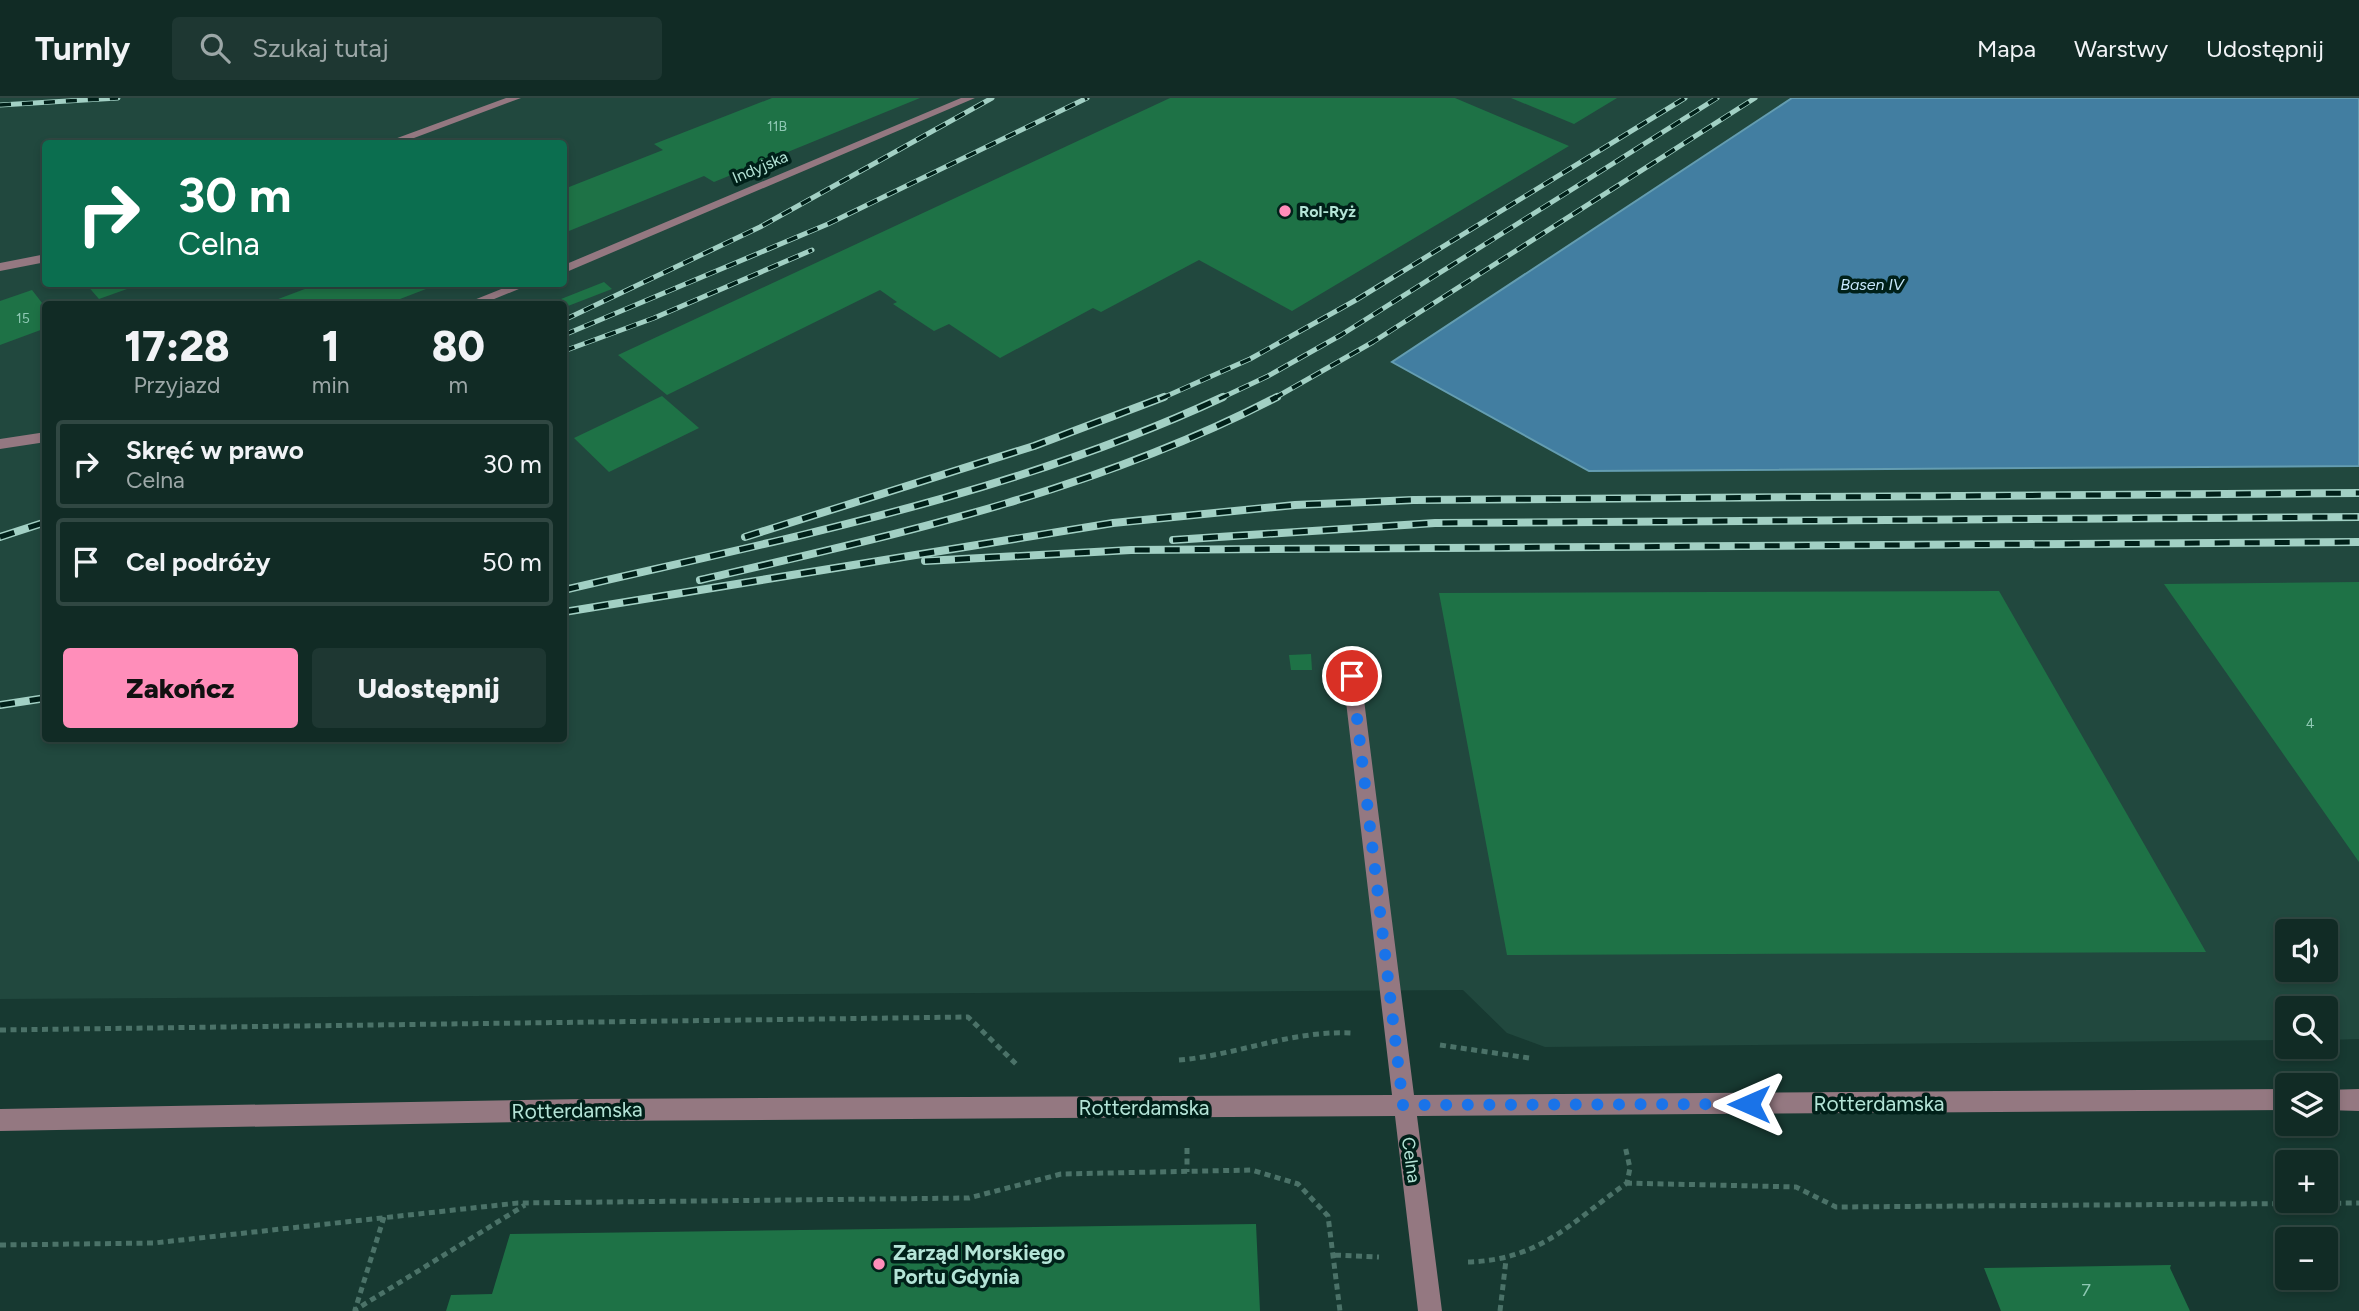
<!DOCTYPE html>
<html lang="pl">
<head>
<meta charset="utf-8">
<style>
	body { margin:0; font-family:Figtree,sans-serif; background:#1e3732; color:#f1f3f6; height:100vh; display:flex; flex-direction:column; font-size:26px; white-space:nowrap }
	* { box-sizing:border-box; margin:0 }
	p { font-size:23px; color:#9ca7a7 }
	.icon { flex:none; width:38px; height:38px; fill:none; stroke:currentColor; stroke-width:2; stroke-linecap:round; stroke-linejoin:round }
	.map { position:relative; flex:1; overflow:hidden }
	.sheet { position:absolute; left:42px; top:203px; width:525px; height:441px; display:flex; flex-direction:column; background:#112b25; border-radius:7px; box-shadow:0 4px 10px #0003,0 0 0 2px #304742 }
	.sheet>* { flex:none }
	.banner { position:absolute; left:42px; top:42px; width:525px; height:147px; border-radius:7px; box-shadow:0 4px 10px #0003,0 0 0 2px #304742; background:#0b6e4f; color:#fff; overflow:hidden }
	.buttons { position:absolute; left:2275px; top:821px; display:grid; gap:14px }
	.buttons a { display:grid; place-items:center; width:63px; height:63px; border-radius:7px; background:#112b25; box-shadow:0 4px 10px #0003,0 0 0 2px #304742; font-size:35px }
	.pin { position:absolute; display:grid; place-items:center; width:60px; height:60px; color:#fff; margin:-30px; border:4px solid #fff; border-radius:50%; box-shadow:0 2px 7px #0007 }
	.me { position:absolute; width:77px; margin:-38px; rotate:270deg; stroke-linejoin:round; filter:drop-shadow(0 0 5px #0008) }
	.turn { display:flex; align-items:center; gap:24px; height:147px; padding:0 21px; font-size:32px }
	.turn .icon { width:91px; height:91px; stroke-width:2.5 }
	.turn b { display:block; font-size:49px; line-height:60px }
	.eta { display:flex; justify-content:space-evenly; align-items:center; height:119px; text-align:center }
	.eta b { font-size:42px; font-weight:800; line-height:49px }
	.button { display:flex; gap:14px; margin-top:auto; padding:14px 21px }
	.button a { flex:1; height:80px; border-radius:7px; background:#ff8eba; color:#111; font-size:28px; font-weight:800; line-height:80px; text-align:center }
	.button a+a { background:#1e3732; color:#f1f3f6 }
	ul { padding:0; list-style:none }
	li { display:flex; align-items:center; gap:21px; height:88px; margin:0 14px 10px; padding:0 7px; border:4px solid #304742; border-radius:7px }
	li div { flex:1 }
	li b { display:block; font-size:26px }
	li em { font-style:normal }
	header { display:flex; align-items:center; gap:42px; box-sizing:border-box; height:98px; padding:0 35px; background:#112b25; border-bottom:2px solid #304742 }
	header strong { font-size:33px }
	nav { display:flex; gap:38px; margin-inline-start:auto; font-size:24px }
	.search { width:490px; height:63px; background:#1e3732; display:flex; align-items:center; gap:18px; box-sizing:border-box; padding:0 24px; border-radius:7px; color:#9ca7a7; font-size:26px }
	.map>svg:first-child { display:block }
	.built { fill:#21483e; fill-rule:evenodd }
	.water { fill:#427ea1; stroke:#649db1; stroke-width:2 }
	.building { fill:#1e7246 }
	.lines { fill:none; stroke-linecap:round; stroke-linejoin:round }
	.path { stroke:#4b7268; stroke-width:5; stroke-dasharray:6 4.5; stroke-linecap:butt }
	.minor { fill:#947881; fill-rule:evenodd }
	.rail-far1-casing { stroke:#a2d0c4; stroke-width:5 }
	.rail-casing { stroke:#a2d0c4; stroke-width:8 }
	.rail-far1 { stroke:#002019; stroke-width:3.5; stroke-dasharray:11; stroke-linecap:butt }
	.rail { stroke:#002019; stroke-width:5; stroke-dasharray:15; stroke-linecap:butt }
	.route { stroke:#1a73e8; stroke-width:12; stroke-dasharray:0 21.6 }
	.poi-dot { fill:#ff8eba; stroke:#002019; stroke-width:2.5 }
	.labels { text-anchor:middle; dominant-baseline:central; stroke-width:7; stroke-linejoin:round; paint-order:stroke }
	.number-label { font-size:14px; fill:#8ec8b3 }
	.far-street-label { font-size:16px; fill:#b4e4d7; stroke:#002019 }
	.far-poi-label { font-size:16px; font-weight:bold; fill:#b4e4d7; stroke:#002019; text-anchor:start }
	.far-water-label { font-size:16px; font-style:italic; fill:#c8e8fd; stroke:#002019 }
	.street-label { font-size:18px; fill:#b4e4d7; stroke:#002019 }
	.near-number-label { font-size:18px; fill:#8ec8b3 }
	.near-street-label { font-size:21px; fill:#b4e4d7; stroke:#002019 }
	.near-poi-label { font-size:21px; font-weight:bold; fill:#b4e4d7; stroke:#002019; text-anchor:start }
</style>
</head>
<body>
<header>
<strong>Turnly</strong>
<div class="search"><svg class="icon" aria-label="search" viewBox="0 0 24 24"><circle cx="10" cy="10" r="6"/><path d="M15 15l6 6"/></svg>Szukaj tutaj</div>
<nav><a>Mapa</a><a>Warstwy</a><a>Udostępnij</a></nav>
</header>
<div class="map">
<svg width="2359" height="1213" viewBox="0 0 2359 1213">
	<rect width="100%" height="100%" fill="#173931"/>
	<!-- built -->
	<path class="built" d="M 0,0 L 1792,0 L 1392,264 L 1589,373 L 2359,368 L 2359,941 L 2326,942 L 2326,910 L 2287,910 L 2287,942 L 1545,949 L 1507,935 L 1463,892 L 0,901 ZM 46,46 L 564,46 L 564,186 L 46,186 ZM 46,206 L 564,206 L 564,640 L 46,640 ZM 2287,833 L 2326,833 L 2326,872 L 2287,872 Z"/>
	<!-- water -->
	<path class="water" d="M 1792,0 L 2359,0 L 2359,368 L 1589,373 L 1392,264 Z"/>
	<!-- building -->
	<path class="building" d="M 772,0 L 920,0 L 714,84 L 704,78 L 564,135 L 564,91 L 663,52 L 654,46 Z
		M 1170,0 L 1455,0 L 1569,48 L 1292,213 L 1199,162 L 1101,214 L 1093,210 L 1000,260 L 949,226 L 934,233 L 893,206 L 897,204 L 880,192 L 667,297 L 618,257 Z
		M 1511,0 L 1617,0 L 1574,26 Z
		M 604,184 L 612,191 L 568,208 L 561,201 Z
		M 86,186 L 141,186 L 99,201 Z
		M 318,186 L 439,186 L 387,206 L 265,206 Z
		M 32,192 L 46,210 L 46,230 L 0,247 L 0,203 Z
		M 662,298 L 699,330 L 609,374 L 574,340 Z
		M 2359,484 L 2359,764 L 2164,486 Z
		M 1999,493 L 2206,854 L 1507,857 L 1439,495 Z
		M 1311,556 L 1312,572 L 1291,572 L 1289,557 Z
		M 1256,1126 L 1260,1213 L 446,1213 L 451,1197 L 492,1196 L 510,1136 Z
		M 2171,1167 L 2170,1170 L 2190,1213 L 2001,1213 L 1984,1170 Z"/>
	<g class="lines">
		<!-- path -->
		<path class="path" d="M 0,932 L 968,919 L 1016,966
			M 1440,947 L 1529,960
			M 2290,958 L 2323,958
			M 1179,962 C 1238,957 1292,932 1352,935
			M 1187,1050 L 1187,1074
			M 1626,1085 L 1796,1089 L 1836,1109 L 2359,1105
			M 384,1119 L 355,1212 L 525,1107
			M 0,1147 L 154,1145 L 518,1105 L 969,1100 L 1061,1076 L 1252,1072 L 1298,1086 L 1328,1118 L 1340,1213
			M 1335,1157 L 1379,1159
			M 1468,1164 C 1541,1162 1571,1124 1627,1085 L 1630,1070 L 1625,1048
			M 1500,1213 L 1506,1162"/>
		<!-- minor -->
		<path class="minor" d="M 506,0 L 521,0 L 398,46 L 381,46 Z
			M 961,0 L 975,0 L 564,175 L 564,167 Z
			M 46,156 L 46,164 L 0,173 L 0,165 Z
			M 514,186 L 531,186 L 482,206 L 464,206 Z
			M 46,334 L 46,344 L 0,351 L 0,341 Z
			M 1352,572 L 1358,573 L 1361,578 L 1414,997 L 2287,991 L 2287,1012 L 1417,1018 L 1442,1213 L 1418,1213 L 1395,1018 L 583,1023 L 0,1033 L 0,1011 L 583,1001 L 1392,997 L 1343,578 L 1346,573 Z
			M 2359,991 L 2359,1013 L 2326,1012 L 2326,992 Z"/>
		<defs>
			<path id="rail-far1" d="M 0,7 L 118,0
				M 564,222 L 760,129 L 992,0
				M 564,237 L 828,126 L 1087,0
				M 564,253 L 654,220 L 812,152
				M 1160,301 L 1250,261 L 1356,202 L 1685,0
				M 1219,301 L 1268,278 L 1341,237 L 1717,0
				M 1273,301 L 1373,244 L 1755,0"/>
			<path id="rail" d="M 0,439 L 46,424
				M 745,439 L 1034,348 L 1164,299
				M 1173,442 L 1435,425 L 2359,419
				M 925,463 L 1131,452 L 2359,444
				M 700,482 C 895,437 1097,393 1277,299
				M 564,492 C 787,440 1015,396 1223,299
				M 564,514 L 1113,425 L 1295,407 L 1413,402 L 2359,395
				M 0,607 L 46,600"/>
		</defs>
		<!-- rail-far1 casing -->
		<use href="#rail-far1" class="rail-far1-casing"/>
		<!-- rail casing -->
		<use href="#rail" class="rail-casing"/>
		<!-- rail-far1 -->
		<use href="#rail-far1" class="rail-far1"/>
		<!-- rail -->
		<use href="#rail" class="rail"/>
	</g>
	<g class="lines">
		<!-- route -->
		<path class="route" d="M 1352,578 L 1403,1007 L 1749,1006"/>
	</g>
	<!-- markers -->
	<g class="poi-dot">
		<circle cx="1285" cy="113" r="7"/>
		<circle cx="879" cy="1166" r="7"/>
	</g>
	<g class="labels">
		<!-- number labels -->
		<g class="number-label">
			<text x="777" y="28">11B</text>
			<text x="23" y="220">15</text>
			<text x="2310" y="625">4</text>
		</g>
		<!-- far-street labels -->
		<g class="far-street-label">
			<text transform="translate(760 69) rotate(-23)">Indyjska</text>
		</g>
		<!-- far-poi labels -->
		<g class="far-poi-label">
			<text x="1299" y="113">Rol-Ryż</text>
		</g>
		<!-- far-water labels -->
		<g class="far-water-label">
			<text x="1872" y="186">Basen IV</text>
		</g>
		<!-- street labels -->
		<g class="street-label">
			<text transform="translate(1411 1062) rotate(82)">Celna</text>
		</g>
		<!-- near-number labels -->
		<g class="near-number-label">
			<text x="2086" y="1192">7</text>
		</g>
		<!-- near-street labels -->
		<g class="near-street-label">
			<text x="1879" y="1005">Rotterdamska</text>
			<text x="1144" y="1009">Rotterdamska</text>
			<text transform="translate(577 1012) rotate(-1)">Rotterdamska</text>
		</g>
		<!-- near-poi labels -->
		<g class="near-poi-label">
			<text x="893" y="1154">Zarząd Morskiego<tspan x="893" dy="24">Portu Gdynia</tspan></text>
		</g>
	</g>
</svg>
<div class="buttons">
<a><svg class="icon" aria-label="sound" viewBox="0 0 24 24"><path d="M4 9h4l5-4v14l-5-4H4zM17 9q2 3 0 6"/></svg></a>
<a><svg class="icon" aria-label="search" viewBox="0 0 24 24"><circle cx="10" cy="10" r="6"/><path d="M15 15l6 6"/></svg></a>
<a><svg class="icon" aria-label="layers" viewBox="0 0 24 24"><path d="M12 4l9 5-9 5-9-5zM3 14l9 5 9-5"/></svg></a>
<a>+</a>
<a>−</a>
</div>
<div class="pin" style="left:1352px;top:578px;background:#d93025"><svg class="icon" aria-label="arrive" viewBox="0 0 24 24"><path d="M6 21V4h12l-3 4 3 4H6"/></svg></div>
<svg class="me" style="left:1749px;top:1006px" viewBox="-20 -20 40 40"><path d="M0-17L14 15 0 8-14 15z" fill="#1a73e8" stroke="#fff" stroke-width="4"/></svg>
<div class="banner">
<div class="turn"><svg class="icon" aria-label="right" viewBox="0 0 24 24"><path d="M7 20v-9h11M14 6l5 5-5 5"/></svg><div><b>30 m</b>Celna</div></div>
</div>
<section class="sheet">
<div class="eta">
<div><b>17:28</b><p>Przyjazd</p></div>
<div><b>1</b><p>min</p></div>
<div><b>80</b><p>m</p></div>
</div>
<ul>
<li><svg class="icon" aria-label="right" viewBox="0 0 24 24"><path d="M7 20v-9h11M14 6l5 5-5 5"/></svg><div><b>Skręć w prawo</b><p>Celna</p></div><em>30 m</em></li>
<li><svg class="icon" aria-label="arrive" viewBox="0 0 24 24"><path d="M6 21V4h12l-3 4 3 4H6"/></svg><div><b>Cel podróży</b></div><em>50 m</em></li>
</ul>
<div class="button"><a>Zakończ</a><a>Udostępnij</a></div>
</section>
</div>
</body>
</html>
